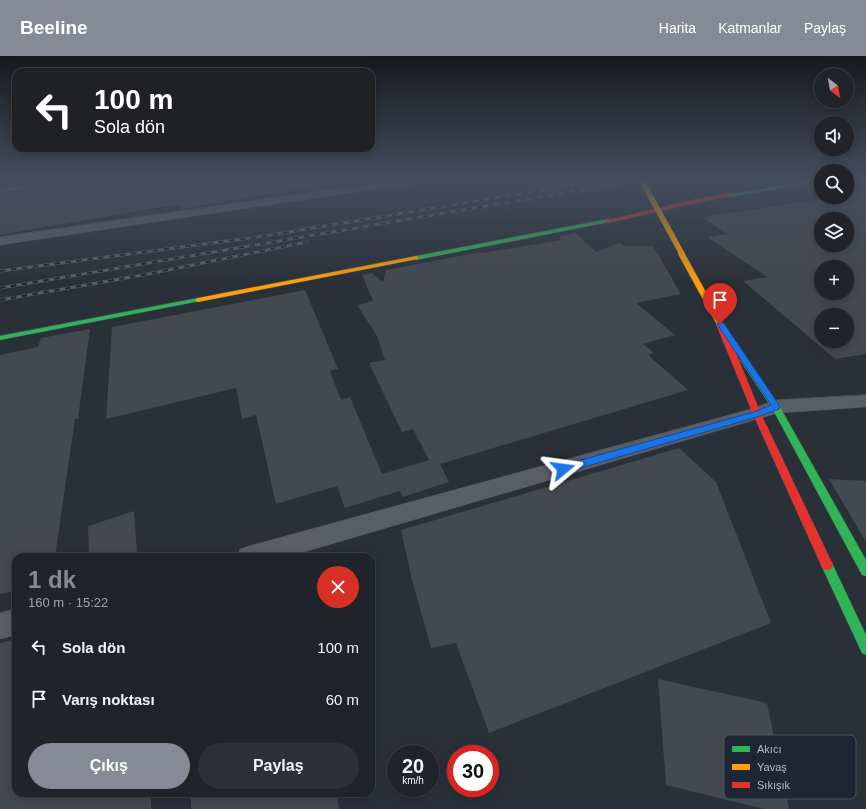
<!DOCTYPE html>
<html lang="tr">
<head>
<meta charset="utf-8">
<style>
	body { margin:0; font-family:Helvetica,sans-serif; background:#2d3036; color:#f1f3f6; height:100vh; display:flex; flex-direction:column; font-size:15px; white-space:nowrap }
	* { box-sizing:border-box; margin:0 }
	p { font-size:13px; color:#a2a4a8 }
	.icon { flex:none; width:22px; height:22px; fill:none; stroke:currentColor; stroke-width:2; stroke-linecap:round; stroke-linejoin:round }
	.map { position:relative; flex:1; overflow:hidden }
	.panel { position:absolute; left:12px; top:497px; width:363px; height:244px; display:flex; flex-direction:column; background:#20242a; border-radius:12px; box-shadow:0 2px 10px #0003,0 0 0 1px #3d4147 }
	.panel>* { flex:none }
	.guide { position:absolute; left:12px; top:12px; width:363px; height:84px; border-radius:12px; box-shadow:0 2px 10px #0003,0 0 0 1px #3d4147; background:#202124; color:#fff; overflow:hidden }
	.needle { width:26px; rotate:149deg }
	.buttons { position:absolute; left:814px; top:12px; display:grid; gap:8px }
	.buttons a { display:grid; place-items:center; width:40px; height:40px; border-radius:50%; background:#20242a; box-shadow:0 2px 10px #0003,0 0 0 1px #3d4147; font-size:20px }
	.speed { position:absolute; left:387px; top:689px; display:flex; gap:8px; font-size:20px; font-weight:700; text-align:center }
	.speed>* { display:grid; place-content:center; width:52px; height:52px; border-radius:50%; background:#20242a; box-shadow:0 2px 10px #0003,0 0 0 1px #3d4147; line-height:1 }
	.speed small { font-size:10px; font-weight:400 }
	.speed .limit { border:6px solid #d22; background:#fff; color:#111 }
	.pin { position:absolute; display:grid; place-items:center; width:34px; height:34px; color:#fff; margin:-41px -17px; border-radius:50% 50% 50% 0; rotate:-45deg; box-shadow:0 0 4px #0007 }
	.pin .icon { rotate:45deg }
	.me { position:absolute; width:44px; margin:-22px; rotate:74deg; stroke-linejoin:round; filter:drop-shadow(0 0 3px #0008) }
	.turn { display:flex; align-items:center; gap:14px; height:84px; padding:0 16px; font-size:18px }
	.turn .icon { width:52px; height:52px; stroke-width:2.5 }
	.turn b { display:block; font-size:28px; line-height:34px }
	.round { display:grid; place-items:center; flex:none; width:42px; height:42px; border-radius:21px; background:#2d3036 }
	.summary { display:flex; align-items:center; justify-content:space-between; height:68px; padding:0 16px }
	h1 { font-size:24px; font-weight:800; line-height:30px; color:#848b96 }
	.primary-button { display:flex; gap:8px; margin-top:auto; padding:8px 16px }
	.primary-button a { flex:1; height:46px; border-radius:24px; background:#848b96; color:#fff; font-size:16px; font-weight:800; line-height:46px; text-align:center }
	.primary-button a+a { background:#2d3036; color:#f1f3f6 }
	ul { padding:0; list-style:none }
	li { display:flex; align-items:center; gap:12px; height:52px; padding:0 16px }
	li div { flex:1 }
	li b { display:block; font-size:15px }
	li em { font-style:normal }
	header { display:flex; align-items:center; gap:24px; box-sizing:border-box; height:56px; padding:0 20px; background:#848b96; color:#fff }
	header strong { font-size:19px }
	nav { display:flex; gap:22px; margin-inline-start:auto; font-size:14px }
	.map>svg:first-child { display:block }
	.building { fill:#444950; fill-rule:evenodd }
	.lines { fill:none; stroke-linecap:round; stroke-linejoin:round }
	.lane-casing { stroke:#484c53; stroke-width:1 }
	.street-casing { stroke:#484c53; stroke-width:1 }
	.fast-casing { stroke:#484c53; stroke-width:1 }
	.slow-casing { stroke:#484c53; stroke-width:1 }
	.jam-casing { stroke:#484c53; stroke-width:1 }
	.lane { fill:#5a5e66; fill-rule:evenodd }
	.street { fill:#5a5e66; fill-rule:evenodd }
	.fast { fill:#30b455; fill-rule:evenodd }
	.slow { fill:#ff9f0a; fill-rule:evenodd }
	.jam { fill:#e5322d; fill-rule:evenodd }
	.rail-casing { stroke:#595d64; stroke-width:3 }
	.rail { stroke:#1d2633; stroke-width:2; stroke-dasharray:5.5; stroke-linecap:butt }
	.slow-bridge-far1-casing { stroke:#484c53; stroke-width:6; stroke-linecap:butt }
	.slow-bridge-casing { stroke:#484c53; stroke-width:7; stroke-linecap:butt }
	.slow-bridge-far1 { stroke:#ff9f0a; stroke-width:5.5 }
	.slow-bridge { stroke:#ff9f0a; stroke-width:6 }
	.route { fill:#1a73e8; stroke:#114b97 }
	.key { fill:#1d2633; stroke:#4a5360; stroke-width:1 }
	.key-label { font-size:11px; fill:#b4bcc9 }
</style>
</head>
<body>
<header>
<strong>Beeline</strong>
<nav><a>Harita</a><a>Katmanlar</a><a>Paylaş</a></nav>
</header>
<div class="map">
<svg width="866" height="753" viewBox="0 0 866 753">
	<rect width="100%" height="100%" fill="#2a3038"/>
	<!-- building -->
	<path class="building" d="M 0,123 L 56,123 L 0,131 Z
		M 117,123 L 311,123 L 312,130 L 182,153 L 180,149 L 173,149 L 0,179 L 0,138 L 66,126 L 66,131 Z
		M 866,130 L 866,298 L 835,303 L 743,225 L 767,221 L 707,181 L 727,178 L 702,161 L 837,141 L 847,145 L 847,131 ZM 821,163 L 847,163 L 847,189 L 821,189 ZM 821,211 L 847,211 L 847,237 L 821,237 ZM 821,259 L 847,259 L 847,285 L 821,285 Z
		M 576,177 L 596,196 L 619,187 L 624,190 L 653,190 L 681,238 L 636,247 L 675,279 L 643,288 L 654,297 L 648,299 L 688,334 L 440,408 L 449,426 L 403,441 L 400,435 L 345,452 L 337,430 L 276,448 L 256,359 L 242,363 L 236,332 L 106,363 L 112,271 L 305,234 L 338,313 L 330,315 L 341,344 L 350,341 L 382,418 L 429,404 L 413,373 L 402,376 L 369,307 L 385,304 L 377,280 L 357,249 L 373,245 L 362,219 L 372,217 L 383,226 L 386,214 L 480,196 L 483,197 L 562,184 L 558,181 Z
		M 90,273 L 78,363 L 75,363 L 55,501 L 16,501 L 16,534 L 0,538 L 0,299 L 38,291 L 41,282 Z
		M 679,392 L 716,426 L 771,567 L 489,677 L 456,587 L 431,592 L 411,520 L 401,474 Z
		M 829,423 L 866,425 L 866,486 Z
		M 134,455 L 137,496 L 122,501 L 89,501 L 88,470 Z
		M 16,583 L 16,737 L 151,737 L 151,753 L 0,753 L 0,587 Z
		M 658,623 L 767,647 L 789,753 L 764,753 L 666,729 Z
		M 191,737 L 337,737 L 339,753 L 191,753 Z"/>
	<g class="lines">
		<defs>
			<path id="lane" d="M 64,123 L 75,123 L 0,137 L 0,133 Z"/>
			<path id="street" d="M 403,123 L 428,123 L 423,126 L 0,189 L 0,181 Z
				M 866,339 L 866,351 L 778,357 L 287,501 L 237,501 L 240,493 L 249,490 L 751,353 L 776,344 Z
				M 16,553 L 16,579 L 0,583 L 0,557 Z"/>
			<path id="fast" d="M 821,123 L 821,125 L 730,141 L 727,139 Z
				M 608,163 L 610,164 L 610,166 L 416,204 L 413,202 L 416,200 Z
				M 198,242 L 200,243 L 200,245 L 0,284 L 0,280 Z
				M 741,302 L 747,302 L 780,351 L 866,504 L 866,520 L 862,519 L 772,352 L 740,304 Z
				M 827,504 L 831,505 L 866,579 L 866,599 L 862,597 L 821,509 L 823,505 Z"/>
			<path id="slow" d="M 416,200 L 419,202 L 418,203 L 198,246 L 195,244 L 198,242 Z"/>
			<path id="jam" d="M 730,137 L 732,138 L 732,140 L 696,147 L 608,167 L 605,165 L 696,143 Z
				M 717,266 L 723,266 L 724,268 L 761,358 L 833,509 L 831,513 L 827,514 L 823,513 L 821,509 L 753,358 L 716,268 Z"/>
		</defs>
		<!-- lane casing -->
		<use href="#lane" class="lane-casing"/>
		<!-- street casing -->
		<use href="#street" class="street-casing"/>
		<!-- fast casing -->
		<use href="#fast" class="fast-casing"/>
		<!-- slow casing -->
		<use href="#slow" class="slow-casing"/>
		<!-- jam casing -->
		<use href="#jam" class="jam-casing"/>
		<!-- lane -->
		<use href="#lane" class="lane"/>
		<!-- street -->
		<use href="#street" class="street"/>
		<!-- fast -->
		<use href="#fast" class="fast"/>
		<!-- slow -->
		<use href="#slow" class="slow"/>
		<!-- jam -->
		<use href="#jam" class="jam"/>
		<defs>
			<path id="rail" d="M 0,215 L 258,181 L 611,123
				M 0,232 L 647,123
				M 0,244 L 143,219 L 307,186"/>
		</defs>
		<!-- rail casing -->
		<use href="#rail" class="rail-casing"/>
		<!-- rail -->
		<use href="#rail" class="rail"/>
		<defs>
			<path id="slow-bridge-far1" d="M 641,123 L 682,198"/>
			<path id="slow-bridge" d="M 681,197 L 720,268"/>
		</defs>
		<!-- slow-bridge-far1 casing -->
		<use href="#slow-bridge-far1" class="slow-bridge-far1-casing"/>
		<!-- slow-bridge casing -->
		<use href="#slow-bridge" class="slow-bridge-casing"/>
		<!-- slow-bridge-far1 -->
		<use href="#slow-bridge-far1" class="slow-bridge-far1"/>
		<!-- slow-bridge -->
		<use href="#slow-bridge" class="slow-bridge"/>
	</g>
	<!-- sky -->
	<linearGradient id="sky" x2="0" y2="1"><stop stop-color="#171a1f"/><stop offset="0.54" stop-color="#444e5e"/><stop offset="1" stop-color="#444e5e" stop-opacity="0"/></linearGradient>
	<rect width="866" height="228" fill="url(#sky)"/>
	<!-- route -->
	<path class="route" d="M 718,266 L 723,266 L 779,349 L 780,351 L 779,353 L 757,361 L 563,417 L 559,416 L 558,413 L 559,411 L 563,409 L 754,356 L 771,349 L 717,268 Z"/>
	<!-- legend -->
	<rect x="724" y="679" width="132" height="64" rx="6" class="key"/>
	<rect x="732" y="690" width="18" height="6" fill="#30b455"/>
	<rect x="732" y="708" width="18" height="6" fill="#ff9f0a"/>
	<rect x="732" y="726" width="18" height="6" fill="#e5322d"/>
	<g class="key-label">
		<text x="757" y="697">Akıcı</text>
		<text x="757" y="715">Yavaş</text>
		<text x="757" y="733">Sıkışık</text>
	</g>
</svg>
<div class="buttons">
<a><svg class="needle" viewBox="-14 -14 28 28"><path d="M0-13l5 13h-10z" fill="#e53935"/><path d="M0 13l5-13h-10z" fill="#a2a4a8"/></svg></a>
<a><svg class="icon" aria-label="sound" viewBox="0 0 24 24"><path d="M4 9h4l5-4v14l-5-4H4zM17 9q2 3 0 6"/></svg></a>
<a><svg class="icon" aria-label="search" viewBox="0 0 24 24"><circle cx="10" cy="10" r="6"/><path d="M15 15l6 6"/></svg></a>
<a><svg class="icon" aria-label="layers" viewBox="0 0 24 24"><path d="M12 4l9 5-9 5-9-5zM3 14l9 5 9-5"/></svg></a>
<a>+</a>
<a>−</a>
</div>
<div class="speed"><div>20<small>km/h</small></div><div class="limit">30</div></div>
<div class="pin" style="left:720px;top:268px;background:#d93025"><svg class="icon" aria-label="arrive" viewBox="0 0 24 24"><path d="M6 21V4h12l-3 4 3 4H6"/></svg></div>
<svg class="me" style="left:563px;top:413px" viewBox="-20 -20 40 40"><path d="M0-17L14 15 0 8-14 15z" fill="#1a73e8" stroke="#fff" stroke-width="4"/></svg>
<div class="guide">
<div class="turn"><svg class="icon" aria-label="left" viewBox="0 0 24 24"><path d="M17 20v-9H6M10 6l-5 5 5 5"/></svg><div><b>100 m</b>Sola dön</div></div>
</div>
<section class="panel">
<div class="summary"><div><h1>1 dk</h1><p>160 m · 15:22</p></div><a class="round" style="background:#d93025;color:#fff"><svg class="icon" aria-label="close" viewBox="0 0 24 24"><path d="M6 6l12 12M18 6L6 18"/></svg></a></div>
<ul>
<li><svg class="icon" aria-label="left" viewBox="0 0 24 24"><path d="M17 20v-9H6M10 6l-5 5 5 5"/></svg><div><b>Sola dön</b></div><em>100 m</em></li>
<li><svg class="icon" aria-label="arrive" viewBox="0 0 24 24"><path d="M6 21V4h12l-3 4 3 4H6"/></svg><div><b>Varış noktası</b></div><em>60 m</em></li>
</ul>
<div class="primary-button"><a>Çıkış</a><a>Paylaş</a></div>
</section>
</div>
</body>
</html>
